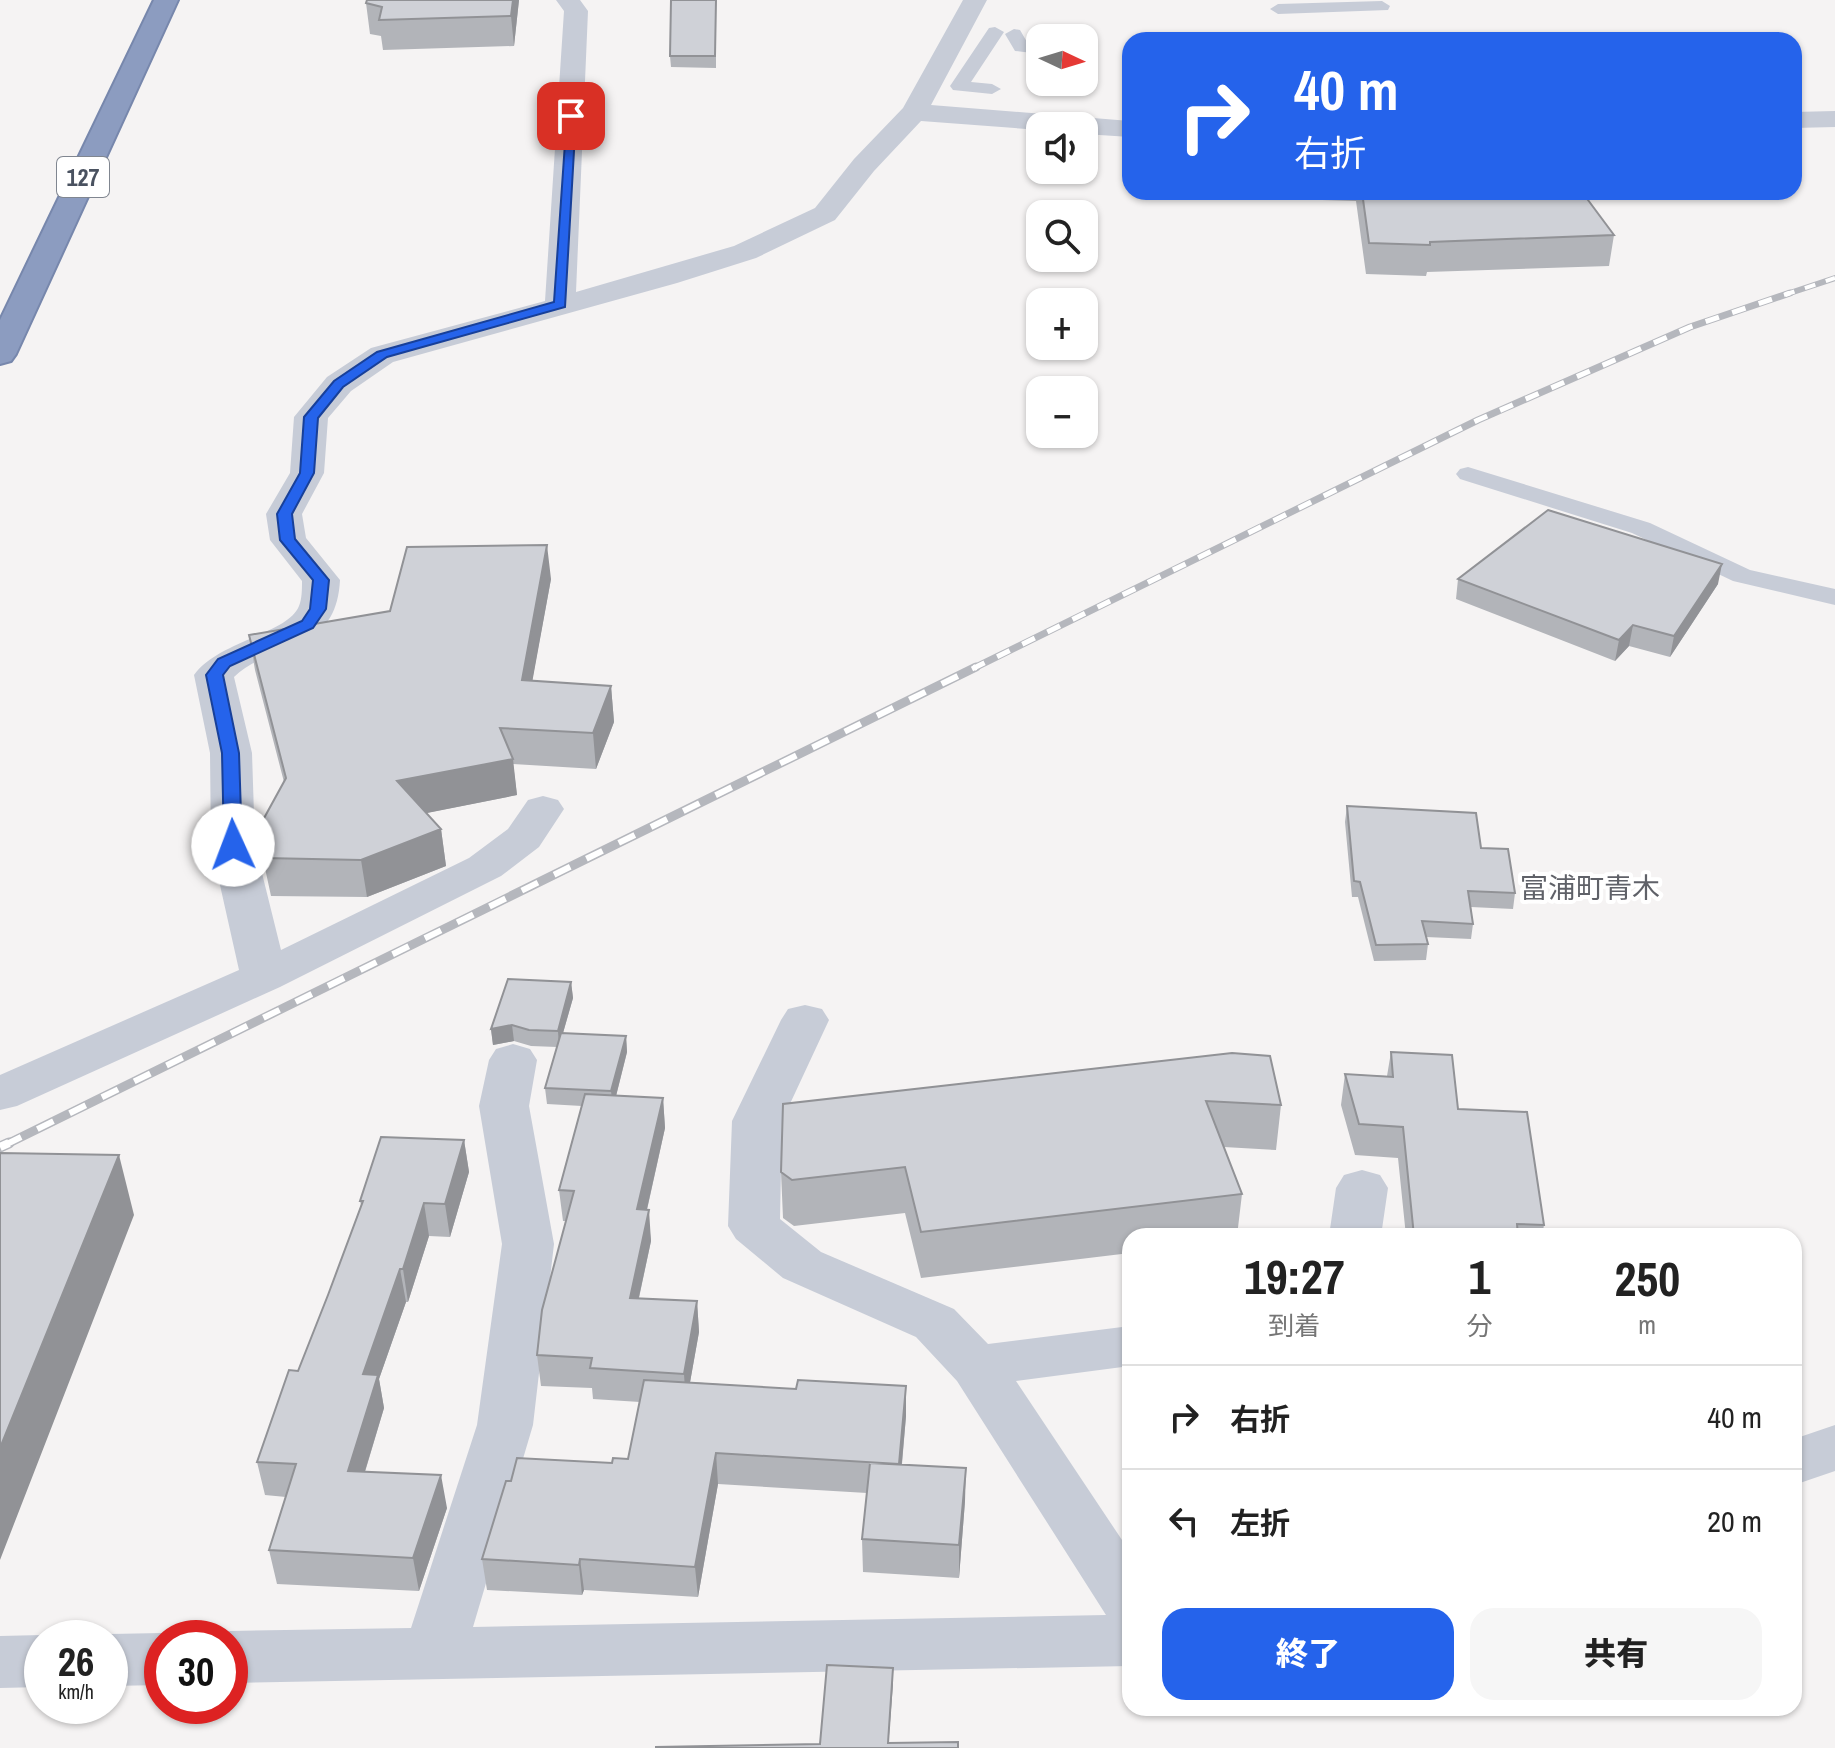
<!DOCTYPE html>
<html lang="ja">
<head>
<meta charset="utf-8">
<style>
	body { margin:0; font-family:"Archivo Narrow","Noto Sans JP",sans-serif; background:#f6f6f6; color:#222; height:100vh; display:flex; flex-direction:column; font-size:30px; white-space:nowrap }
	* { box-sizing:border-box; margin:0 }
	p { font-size:26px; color:#767676 }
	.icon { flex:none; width:44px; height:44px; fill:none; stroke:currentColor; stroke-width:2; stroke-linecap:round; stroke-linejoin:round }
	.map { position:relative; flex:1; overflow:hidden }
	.drawer { position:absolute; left:1122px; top:1228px; width:680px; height:488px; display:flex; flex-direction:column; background:#fff; border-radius:24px; box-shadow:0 2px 6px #0004 }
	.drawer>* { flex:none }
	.banner { position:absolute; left:1122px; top:32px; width:680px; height:168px; border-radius:24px; box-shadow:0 2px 6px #0004; background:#2563eb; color:#fff; overflow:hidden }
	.needle { width:52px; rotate:94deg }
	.controls { position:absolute; left:1026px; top:24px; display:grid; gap:16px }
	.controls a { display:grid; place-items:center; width:72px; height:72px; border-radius:16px; background:#fff; box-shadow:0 2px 6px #0004; font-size:40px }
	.speed { position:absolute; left:24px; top:1620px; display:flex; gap:16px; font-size:40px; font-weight:700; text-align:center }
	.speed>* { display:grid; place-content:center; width:104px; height:104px; border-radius:50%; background:#fff; box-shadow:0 2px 6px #0004; line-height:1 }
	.speed small { font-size:20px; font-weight:400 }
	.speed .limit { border:12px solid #d22; background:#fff; color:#111 }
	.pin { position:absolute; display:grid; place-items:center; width:68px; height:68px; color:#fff; margin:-34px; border-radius:16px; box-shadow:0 4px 12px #0006 }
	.me { position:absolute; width:88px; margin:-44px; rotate:358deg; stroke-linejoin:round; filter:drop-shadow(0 0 6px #0008) }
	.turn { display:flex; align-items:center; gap:28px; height:168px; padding:0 40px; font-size:36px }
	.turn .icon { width:104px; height:104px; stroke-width:2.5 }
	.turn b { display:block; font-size:56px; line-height:68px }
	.eta { display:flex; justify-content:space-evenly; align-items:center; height:136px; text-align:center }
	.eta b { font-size:48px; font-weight:800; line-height:56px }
	.button { display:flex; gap:16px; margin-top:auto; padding:16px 40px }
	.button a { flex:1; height:92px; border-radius:24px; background:#2563eb; color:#fff; font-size:32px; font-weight:800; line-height:92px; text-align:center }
	.button a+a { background:#f6f6f6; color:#222 }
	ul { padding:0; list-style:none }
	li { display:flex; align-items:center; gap:24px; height:104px; padding:0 40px; border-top:2px solid #e0e0e0 }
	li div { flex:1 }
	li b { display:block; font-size:30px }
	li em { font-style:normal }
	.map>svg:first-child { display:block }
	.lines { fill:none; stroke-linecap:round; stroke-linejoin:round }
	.highway-casing { stroke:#7787ac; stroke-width:4 }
	.lane { fill:#c7ccd7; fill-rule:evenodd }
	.street { fill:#c7ccd7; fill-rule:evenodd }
	.highway { fill:#8c9cc0; fill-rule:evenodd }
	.rail-far3-casing { stroke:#b5b7bd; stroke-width:6 }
	.rail-far2-casing { stroke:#b5b7bd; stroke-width:7 }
	.rail-far1-casing { stroke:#b5b7bd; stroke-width:9 }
	.rail-casing { stroke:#b5b7bd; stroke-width:11 }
	.rail-far3 { stroke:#fff; stroke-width:4; stroke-dasharray:11; stroke-linecap:butt }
	.rail-far2 { stroke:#fff; stroke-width:5; stroke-dasharray:14; stroke-linecap:butt }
	.rail-far1 { stroke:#fff; stroke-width:6; stroke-dasharray:18; stroke-linecap:butt }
	.rail { stroke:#fff; stroke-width:8; stroke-dasharray:23; stroke-linecap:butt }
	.wall { fill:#b2b4b9 }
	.shaded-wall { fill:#919296 }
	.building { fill:#cfd1d7; stroke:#919296; stroke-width:2 }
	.route { fill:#2563eb; stroke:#184099; stroke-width:2 }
	.labels { text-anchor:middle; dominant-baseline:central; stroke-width:8; stroke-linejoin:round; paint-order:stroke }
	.shield { fill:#fff; stroke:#808690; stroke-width:2 }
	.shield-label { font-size:24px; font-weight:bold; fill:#4a5260 }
	.neighbourhood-label { font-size:28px; fill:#5f6168; stroke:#fff }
</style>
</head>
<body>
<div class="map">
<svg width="1835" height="1748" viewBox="0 0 1835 1748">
	<rect width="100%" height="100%" fill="#f5f3f3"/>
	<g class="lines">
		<defs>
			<path id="highway" d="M 154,0 L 178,0 L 16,354 L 11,361 L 0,364 L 0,320 Z"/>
		</defs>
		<!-- highway casing -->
		<use href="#highway" class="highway-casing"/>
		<!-- lane -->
		<path class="lane" d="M 1382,1 L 1390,6 L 1388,10 L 1278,14 L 1270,9 L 1278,4 Z
			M 995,27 L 1004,32 L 971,82 L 992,84 L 1001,89 L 992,94 L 953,90 L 950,86 L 989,28 Z
			M 1014,29 L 1020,30 L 1027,42 L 1040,44 L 1040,54 L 1015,51 L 1005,34 Z
			M 1468,467 L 1650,523 L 1750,570 L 1835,589 L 1835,605 L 1733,581 L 1632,533 L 1460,479 L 1456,474 L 1460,469 Z"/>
		<!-- street -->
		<path class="street" d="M 556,0 L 580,0 L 588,11 L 576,292 L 734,246 L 815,208 L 854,159 L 903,108 L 963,0 L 987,0 L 931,105 L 1130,121 L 1130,137 L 1084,134 L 1084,126 L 1040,126 L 1040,130 L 921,121 L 874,171 L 835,220 L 756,258 L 677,283 L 393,362 L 351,391 L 328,418 L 324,473 L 302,514 L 306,538 L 340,580 C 336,655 276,638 234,677 L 252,753 L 255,845 L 281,950 L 469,858 L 508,829 L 528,800 L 543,796 L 558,800 L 564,809 L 539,847 L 501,876 L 280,987 L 17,1106 L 0,1110 L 0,1075 L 239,970 L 211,845 L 210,753 L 194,675 C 218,641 288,634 299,606 C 302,599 302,589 302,581 L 270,540 L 266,514 L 290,473 L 294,417 L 327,377 L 371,348 L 545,301 L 564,11 Z
			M 1835,111 L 1835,127 L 1794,128 L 1794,112 Z
			M 805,1005 L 822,1009 L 829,1020 L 782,1121 L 780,1219 L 821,1252 L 954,1309 L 988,1344 L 1130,1326 L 1130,1366 L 1016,1381 L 1130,1552 L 1130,1666 L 230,1683 L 230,1638 L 210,1638 L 230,1631 L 411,1628 L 477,1425 L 502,1244 L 479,1106 L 489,1060 L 496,1049 L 513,1044 L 530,1049 L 537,1060 L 529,1106 L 554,1244 L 533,1425 L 473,1627 L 1106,1615 L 957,1381 L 916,1337 L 783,1278 L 736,1239 L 728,1226 L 732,1121 L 781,1020 L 788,1009 Z
			M 1362,1170 L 1380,1175 L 1388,1188 L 1381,1236 L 1329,1236 L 1336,1188 L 1344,1175 Z
			M 1835,1425 L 1835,1471 L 1794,1485 L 1794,1439 Z
			M 162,1633 L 176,1638 L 162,1638 L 162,1685 L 110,1686 L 110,1638 L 99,1638 L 110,1634 Z
			M 42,1635 L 51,1638 L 42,1638 L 42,1687 L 0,1688 L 0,1636 Z"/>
		<!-- highway -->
		<use href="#highway" class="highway"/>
		<defs>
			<path id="rail-far3" d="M 1784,295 L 1835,278"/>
			<path id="rail-far2" d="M 972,669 L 1478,420 L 1690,327 L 1790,293"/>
			<path id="rail-far1" d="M 5,1145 L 976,667"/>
			<path id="rail" d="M 0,1147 L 9,1143"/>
		</defs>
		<!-- rail-far3 casing -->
		<use href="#rail-far3" class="rail-far3-casing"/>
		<!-- rail-far2 casing -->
		<use href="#rail-far2" class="rail-far2-casing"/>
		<!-- rail-far1 casing -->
		<use href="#rail-far1" class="rail-far1-casing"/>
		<!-- rail casing -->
		<use href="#rail" class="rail-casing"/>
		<!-- rail-far3 -->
		<use href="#rail-far3" class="rail-far3"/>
		<!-- rail-far2 -->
		<use href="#rail-far2" class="rail-far2"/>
		<!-- rail-far1 -->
		<use href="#rail-far1" class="rail-far1"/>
		<!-- rail -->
		<use href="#rail" class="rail"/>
	</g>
	<!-- wall -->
	<path class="wall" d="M 367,0 L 519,0 L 514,46 L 383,50 L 381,36 L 370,34 L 366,3 Z
		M 716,0 L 716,68 L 671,67 L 670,56 Z
		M 1321,192 L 1582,192 L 1614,235 L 1609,266 L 1427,272 L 1426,276 L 1366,274 L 1356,201 L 1322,200 Z
		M 551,579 L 532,681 L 611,686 L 614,722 L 596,769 L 513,764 L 517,795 L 426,813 L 441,829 L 446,866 L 367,897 L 271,896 L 257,831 L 284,782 L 255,670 L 249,635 L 390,611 Z
		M 1458,579 L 1718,584 L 1670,657 L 1629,646 L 1615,661 L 1456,599 Z
		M 1347,806 L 1481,848 L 1515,893 L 1513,909 L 1471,907 L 1473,924 L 1471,939 L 1426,937 L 1428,944 L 1426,960 L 1374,961 L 1358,897 L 1352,897 L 1345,822 Z
		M 571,982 L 573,998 L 563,1033 L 626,1036 L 627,1052 L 616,1096 L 663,1098 L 665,1128 L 647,1210 L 651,1241 L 639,1298 L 697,1301 L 699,1332 L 690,1382 L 796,1389 L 906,1386 L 906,1416 L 902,1464 L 965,1501 L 959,1578 L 863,1572 L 862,1539 L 867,1493 L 718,1484 L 698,1597 L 584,1590 L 582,1595 L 487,1590 L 482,1559 L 511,1481 L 612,1463 L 628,1459 L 640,1402 L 593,1399 L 592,1388 L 541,1386 L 537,1355 L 566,1221 L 563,1221 L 559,1190 L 582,1106 L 547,1104 L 545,1088 L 557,1047 L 531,1046 L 514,1041 L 493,1045 L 491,1029 Z
		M 1391,1052 L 1458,1109 L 1544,1225 L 1542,1236 L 1406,1236 L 1398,1158 L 1355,1155 L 1341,1105 L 1345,1074 L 1387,1076 Z
		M 1232,1053 L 1281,1105 L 1276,1150 L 1224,1147 L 1242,1194 L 1237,1236 L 1130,1236 L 1130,1253 L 921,1278 L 905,1213 L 794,1226 L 783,1218 L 781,1172 Z
		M 464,1140 L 469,1172 L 450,1237 L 429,1236 L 408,1302 L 406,1302 L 379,1379 L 384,1408 L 365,1472 L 447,1508 L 419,1591 L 277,1584 L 269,1550 L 286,1497 L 265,1495 L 257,1462 L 298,1371 L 328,1295 L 361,1205 L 360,1201 Z"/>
	<!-- shaded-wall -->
	<path class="shaded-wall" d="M 513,0 L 519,0 L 514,46 L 511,16 Z
		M 547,545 L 551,579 L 526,716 L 522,680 Z
		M 1722,564 L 1718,584 L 1670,657 L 1674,636 Z
		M 1633,625 L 1629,646 L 1615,661 L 1619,640 Z
		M 611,686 L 614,722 L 596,769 L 593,733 Z
		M 513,759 L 517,795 L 402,818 L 397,781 Z
		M 441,829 L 446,866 L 367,897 L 361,860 Z
		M 571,982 L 573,998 L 559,1047 L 558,1031 Z
		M 512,1025 L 514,1041 L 493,1045 L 491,1029 Z
		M 626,1036 L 627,1052 L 613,1108 L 611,1091 Z
		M 663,1098 L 665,1128 L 640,1240 L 637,1209 Z
		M 464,1140 L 469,1172 L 450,1237 L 445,1204 Z
		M 119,1155 L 134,1215 L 0,1560 L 0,1448 Z
		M 424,1203 L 429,1236 L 408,1302 L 403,1269 Z
		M 649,1210 L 651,1241 L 632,1329 L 630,1298 Z
		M 400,1269 L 406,1302 L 379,1379 L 384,1408 L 355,1504 L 348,1471 L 363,1374 Z
		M 697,1301 L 699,1332 L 686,1405 L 684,1374 Z
		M 906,1386 L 906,1416 L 899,1495 L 898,1465 Z
		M 716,1453 L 718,1484 L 698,1597 L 695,1567 Z
		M 966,1468 L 965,1501 L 959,1578 L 959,1545 Z
		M 441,1475 L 447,1508 L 419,1591 L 413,1558 Z
		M 580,1559 L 584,1590 L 582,1595 L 579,1565 Z
		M 893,1668 L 893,1684 L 888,1748 Z"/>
	<!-- building -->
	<path class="building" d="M 367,0 L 513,0 L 511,16 L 379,20 L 382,7 L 366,3 Z
		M 671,0 L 716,0 L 715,56 L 670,56 Z
		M 1362,192 L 1582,192 L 1614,235 L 1430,242 L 1430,245 L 1369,243 Z
		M 1548,510 L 1722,564 L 1674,636 L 1633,625 L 1619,640 L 1458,579 Z
		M 547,545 L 522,680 L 611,686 L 593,733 L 500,728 L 513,759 L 397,781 L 441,829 L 361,860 L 264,858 L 257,831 L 286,778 L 249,635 L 390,611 L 407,547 Z
		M 1347,806 L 1476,813 L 1481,848 L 1508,849 L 1515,893 L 1468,891 L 1473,924 L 1422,921 L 1428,944 L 1376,945 L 1360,882 L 1354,881 Z
		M 508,979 L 571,982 L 558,1031 L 529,1030 L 512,1025 L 491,1029 Z
		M 561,1033 L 626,1036 L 611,1091 L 545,1088 Z
		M 1391,1052 L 1452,1055 L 1458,1109 L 1527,1112 L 1544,1225 L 1517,1224 L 1518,1236 L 1414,1236 L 1403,1127 L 1359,1124 L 1345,1074 L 1393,1077 Z
		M 1232,1053 L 1270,1056 L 1281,1105 L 1206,1101 L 1242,1194 L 921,1232 L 905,1167 L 792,1180 L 781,1172 L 783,1104 Z
		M 585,1094 L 663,1098 L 637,1209 L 649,1210 L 630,1298 L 697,1301 L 684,1374 L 590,1368 L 592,1358 L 537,1355 L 542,1310 L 574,1191 L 559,1190 Z
		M 381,1137 L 464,1140 L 445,1204 L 424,1203 L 403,1269 L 400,1269 L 363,1374 L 378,1375 L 348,1471 L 441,1475 L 413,1558 L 269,1550 L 296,1464 L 257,1462 L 289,1370 L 298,1371 L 328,1295 L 363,1201 L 360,1201 Z
		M 0,1153 L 119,1155 L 0,1448 Z
		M 644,1380 L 796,1389 L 798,1380 L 906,1386 L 899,1464 L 716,1453 L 695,1567 L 580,1559 L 579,1565 L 482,1559 L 506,1481 L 511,1481 L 517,1458 L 612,1463 L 613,1458 L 628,1459 Z
		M 870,1463 L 966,1468 L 959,1545 L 862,1539 Z
		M 827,1665 L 893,1668 L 888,1743 L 958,1742 L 958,1748 L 656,1748 L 656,1747 L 820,1744 Z"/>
	<!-- route -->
	<path class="route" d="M 567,114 L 576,116 L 565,307 L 387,357 L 343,387 L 318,418 L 314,473 L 292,514 L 295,539 L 329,580 L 326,609 L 313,628 L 230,666 L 223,675 L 239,753 L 242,845 L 233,850 L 227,848 L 224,845 L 222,753 L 206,675 L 218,659 L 302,621 L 310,609 L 313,580 L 280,540 L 277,514 L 300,473 L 304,417 L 334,381 L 377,352 L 554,302 Z"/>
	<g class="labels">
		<!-- shield labels -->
		<rect class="shield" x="57" y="157" width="52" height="40" rx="6"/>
		<g class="shield-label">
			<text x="83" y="177">127</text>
		</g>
		<!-- neighbourhood labels -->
		<g class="neighbourhood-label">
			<text x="1590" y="888">富浦町青木</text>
		</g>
	</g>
</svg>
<div class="controls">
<a><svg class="needle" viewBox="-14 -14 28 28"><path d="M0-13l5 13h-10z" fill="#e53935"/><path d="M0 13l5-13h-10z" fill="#767676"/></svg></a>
<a><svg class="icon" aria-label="sound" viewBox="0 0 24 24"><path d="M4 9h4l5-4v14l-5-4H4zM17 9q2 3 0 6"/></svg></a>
<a><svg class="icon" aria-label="search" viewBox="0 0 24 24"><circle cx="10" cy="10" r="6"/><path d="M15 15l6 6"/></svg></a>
<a>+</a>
<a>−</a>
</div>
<div class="speed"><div>26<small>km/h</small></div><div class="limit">30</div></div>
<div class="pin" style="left:571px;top:116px;background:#d93025"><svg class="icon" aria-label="arrive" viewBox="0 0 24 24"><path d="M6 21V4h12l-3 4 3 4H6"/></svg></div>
<svg class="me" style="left:233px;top:845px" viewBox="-20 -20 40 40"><circle r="19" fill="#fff"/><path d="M0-13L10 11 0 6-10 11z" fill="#2563eb"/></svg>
<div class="banner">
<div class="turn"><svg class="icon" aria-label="right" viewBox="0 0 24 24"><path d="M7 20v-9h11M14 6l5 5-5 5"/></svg><div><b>40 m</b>右折</div></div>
</div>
<section class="drawer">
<div class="eta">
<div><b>19:27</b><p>到着</p></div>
<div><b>1</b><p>分</p></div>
<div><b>250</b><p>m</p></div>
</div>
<ul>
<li><svg class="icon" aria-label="right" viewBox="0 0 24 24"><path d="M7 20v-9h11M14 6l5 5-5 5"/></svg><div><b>右折</b></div><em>40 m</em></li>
<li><svg class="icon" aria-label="left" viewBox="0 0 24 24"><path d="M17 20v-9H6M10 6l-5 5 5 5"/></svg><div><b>左折</b></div><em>20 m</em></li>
</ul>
<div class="button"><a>終了</a><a>共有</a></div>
</section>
</div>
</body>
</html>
